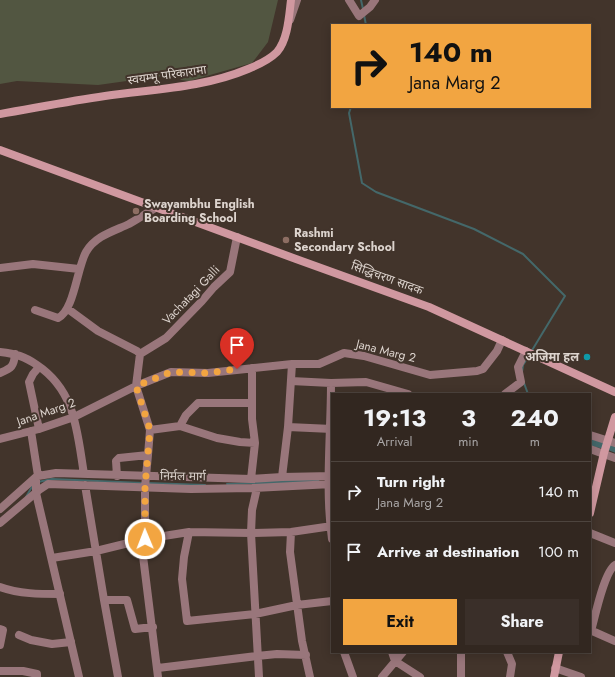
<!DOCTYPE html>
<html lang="en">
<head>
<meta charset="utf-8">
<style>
	body { margin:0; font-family:Jost,"Noto Sans Devanagari",sans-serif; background:#3a2f29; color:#f1f3f6; height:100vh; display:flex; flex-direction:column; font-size:15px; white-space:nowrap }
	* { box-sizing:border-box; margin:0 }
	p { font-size:13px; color:#a8a5a5 }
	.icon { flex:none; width:22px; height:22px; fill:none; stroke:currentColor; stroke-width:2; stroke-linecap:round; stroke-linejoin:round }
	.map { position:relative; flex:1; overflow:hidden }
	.details { position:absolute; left:331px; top:393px; width:260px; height:260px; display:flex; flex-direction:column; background:#322720; border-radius:0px; box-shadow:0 2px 10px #0003,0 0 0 1px #4d443e }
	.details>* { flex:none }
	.top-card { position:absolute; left:331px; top:24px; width:260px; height:84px; border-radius:0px; box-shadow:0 2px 10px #0003,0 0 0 1px #4d443e; background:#f2a541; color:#111; overflow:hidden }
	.pin { position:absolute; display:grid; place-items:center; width:34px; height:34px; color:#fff; margin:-41px -17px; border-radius:50% 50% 50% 0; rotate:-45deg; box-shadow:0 0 4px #0007 }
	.pin .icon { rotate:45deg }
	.me { position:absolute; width:44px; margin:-22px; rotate:359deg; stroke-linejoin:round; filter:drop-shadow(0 0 3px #0008) }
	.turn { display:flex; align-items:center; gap:14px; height:84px; padding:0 12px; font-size:18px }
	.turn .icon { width:52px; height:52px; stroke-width:2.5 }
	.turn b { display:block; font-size:28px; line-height:34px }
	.eta { display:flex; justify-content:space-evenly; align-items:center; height:68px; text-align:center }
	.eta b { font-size:24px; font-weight:700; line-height:28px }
	.action { display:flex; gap:8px; margin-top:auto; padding:8px 12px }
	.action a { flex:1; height:46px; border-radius:0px; background:#f2a541; color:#111; font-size:16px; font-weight:700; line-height:46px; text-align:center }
	.action a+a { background:#3a2f29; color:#f1f3f6 }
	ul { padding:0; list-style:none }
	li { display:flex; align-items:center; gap:12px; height:60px; padding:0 12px; border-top:1px solid #4d443e }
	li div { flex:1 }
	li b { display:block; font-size:15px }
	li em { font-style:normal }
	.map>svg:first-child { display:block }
	.green { fill:#525641 }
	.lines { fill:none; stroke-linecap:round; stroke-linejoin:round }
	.stream { stroke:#44686a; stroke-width:2 }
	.canal { stroke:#44686a; stroke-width:7 }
	.minor { stroke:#99767b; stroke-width:8 }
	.tertiary { stroke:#99767b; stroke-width:8 }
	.secondary { stroke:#d098a0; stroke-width:8 }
	.route { stroke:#f2a541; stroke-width:7; stroke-dasharray:0 12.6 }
	.education-dot { fill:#8d6e63; stroke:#42342b; stroke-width:1.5 }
	.culture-dot { fill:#0f9aa8; stroke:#42342b; stroke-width:1.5 }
	.labels { text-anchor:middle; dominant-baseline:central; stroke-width:4; stroke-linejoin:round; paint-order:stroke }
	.street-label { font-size:12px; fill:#ddd4ce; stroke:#42342b }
	.poi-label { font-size:12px; font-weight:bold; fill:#ddd4ce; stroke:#42342b; text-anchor:start }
</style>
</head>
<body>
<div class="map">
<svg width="615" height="677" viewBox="0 0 615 677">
	<rect width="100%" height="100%" fill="#42342b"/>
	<!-- green -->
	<path class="green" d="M 0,0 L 278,0 L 268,42 L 252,63 L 189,81 L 181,80 L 177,74 L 98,85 L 17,81 L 0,84 Z"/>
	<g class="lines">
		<!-- stream -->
		<path class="stream" d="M 361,0 L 363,9
			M 364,15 L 366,25
			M 351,107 L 349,113 L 362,183 L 376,192 L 474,229 L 523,254 L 565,296 L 531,352
			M 522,372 L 523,365 L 529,356
			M 524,383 L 528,394
			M 38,482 L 52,479 L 143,483
			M 147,483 L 205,485
			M 227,484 L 260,483
			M 26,497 L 33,485"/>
		<!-- canal -->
		<path class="canal" d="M 590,442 L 607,446 L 615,449
			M 260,483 L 316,479"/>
		<!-- minor -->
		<path class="minor" d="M 349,0 L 359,16 L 370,7 L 375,0
			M 290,20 L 297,0
			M 0,268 L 33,264 L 79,269
			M 68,309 L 98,331 L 137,351 L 140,354 L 136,386 L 150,430
			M 35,310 L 58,318 C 74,311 77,268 86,252 C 95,236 114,231 129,224 C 138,219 147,213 155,208
			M 0,352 C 16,354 24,356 37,365 C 76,391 77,432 84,474
			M 140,354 L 166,338 L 202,301 L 214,287 L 230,272 L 237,237
			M 0,373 C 11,368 14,367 15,354
			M 291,381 L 331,383 L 366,382 L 408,394
			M 331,383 C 331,434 325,489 332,539
			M 505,394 L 521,382 L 518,367 L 526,351
			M 180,426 L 186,415 L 198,403 L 252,403
			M 288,427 L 332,429
			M 39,429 L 29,382 L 33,374 L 39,367
			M 31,431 L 38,476 L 36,477 L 36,493
			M 590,435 L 615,443
			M 0,439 L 39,429 L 74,417 L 136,386 L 171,372 L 208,373 L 292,364 L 319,364 L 344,353 L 364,356 L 430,375 L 477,371 L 483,369 L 497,351 L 502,340
			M 590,449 L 615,458
			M 38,476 L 56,473 L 251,479 L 282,477 L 288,427 L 292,364
			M 117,476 L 116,461 L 119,458 L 148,455 L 150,430 L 180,426 L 217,438 L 240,442 L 255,443
			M 282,477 L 332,476
			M 251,479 L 255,443 L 252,419 L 252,368
			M 85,485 L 104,600 L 118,677
			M 257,488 L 252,510 L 251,533 L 259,677
			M 0,509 L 36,477
			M 0,523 L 39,490 L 48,484 L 191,489 L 252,488 L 332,484
			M 189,532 L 184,557 L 182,579 L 187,621 L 255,614 L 297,605 L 332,601
			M 291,532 L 290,552 L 302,641 L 310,677
			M 590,533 L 615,543
			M 145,539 L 145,487 L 148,455
			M 141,540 L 158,677
			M 52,558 L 96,551 L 145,539 L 189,532 L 251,533 L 291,532 L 332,526
			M 0,587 C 19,594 40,594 60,594
			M 104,600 L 127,600 L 135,629 L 153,627
			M 0,629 L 3,630 L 0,645
			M 590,630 L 615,641
			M 591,631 C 595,617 604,572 615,565
			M 19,635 L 31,640 L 52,644 L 71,642
			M 344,652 L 353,677
			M 392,652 L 395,661 L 420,677
			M 507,652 L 512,664 L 510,677
			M 158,668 L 257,656 L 277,654 L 306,655
			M 555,668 L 581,677
			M 0,671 L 23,671 L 37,674 L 37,677
			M 382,677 L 403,652
			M 461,677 L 461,652"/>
		<!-- tertiary -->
		<path class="tertiary" d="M 36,493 L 79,677"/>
		<!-- secondary -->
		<path class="secondary" d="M 0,114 C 35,108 70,101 105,96 C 153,89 203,88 248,69 C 258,65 269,60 277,52 C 288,39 289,16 291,0
			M 0,150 L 296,259 L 429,307 L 615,392
			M 590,513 L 604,453 L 615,417
			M 554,677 L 559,652"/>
	</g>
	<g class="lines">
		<!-- route -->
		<path class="route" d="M 145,539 L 145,487 L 150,430 L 136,386 L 171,372 L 208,373 L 237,369"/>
	</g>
	<!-- markers -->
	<g class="education-dot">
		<circle cx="136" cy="211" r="4"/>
		<circle cx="286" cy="240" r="4"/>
	</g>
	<circle class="culture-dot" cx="587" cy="357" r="4"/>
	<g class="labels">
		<!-- street labels -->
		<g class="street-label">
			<text transform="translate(167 75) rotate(-8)">स्वयम्भू परिकारामा</text>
			<text transform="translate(387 278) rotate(20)">सिद्धिचरण सादक</text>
			<text transform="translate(191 295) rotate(-46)">Vachatagi Galli</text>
			<text transform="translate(386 351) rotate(14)">Jana Marg 2</text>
			<text transform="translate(46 412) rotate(-19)">Jana Marg 2</text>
			<text transform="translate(183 476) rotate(1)">निर्मल मार्ग</text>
		</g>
		<!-- poi labels -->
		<g class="poi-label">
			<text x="144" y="204">Swayambhu English<tspan x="144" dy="14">Boarding School</tspan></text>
			<text x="294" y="233">Rashmi<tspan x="294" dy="14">Secondary School</tspan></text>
			<text x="579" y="357" text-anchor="end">अजिमा हल</text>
		</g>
	</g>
</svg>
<div class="pin" style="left:237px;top:369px;background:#d93025"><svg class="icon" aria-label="arrive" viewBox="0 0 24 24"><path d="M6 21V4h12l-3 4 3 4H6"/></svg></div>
<svg class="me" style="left:145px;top:539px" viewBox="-20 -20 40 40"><circle r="17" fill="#f2a541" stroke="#fff" stroke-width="3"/><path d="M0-11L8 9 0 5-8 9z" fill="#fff"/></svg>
<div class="top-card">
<div class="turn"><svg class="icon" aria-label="right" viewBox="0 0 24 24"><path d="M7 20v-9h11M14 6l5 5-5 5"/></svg><div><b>140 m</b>Jana Marg 2</div></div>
</div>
<section class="details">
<div class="eta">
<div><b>19:13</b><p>Arrival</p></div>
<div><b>3</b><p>min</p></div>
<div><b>240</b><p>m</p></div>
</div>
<ul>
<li><svg class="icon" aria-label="right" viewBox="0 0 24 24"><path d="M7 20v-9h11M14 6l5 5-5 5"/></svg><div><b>Turn right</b><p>Jana Marg 2</p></div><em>140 m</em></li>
<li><svg class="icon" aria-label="arrive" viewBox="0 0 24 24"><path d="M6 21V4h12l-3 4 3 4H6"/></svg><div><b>Arrive at destination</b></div><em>100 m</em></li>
</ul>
<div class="action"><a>Exit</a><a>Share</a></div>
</section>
</div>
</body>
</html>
